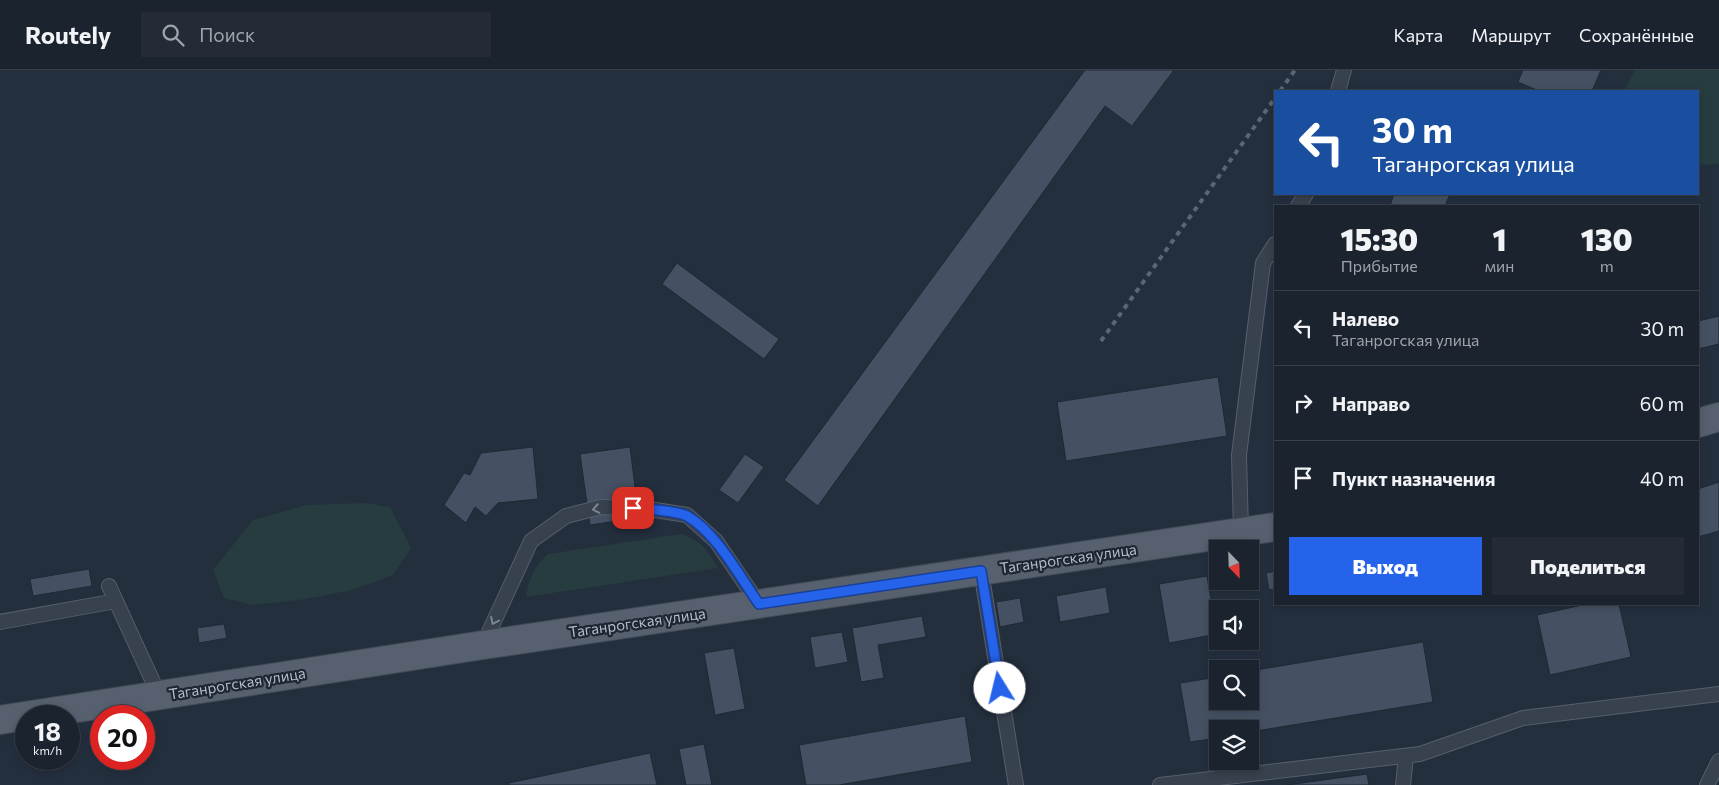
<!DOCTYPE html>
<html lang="ru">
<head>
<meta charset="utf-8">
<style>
	body { margin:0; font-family:Commissioner,sans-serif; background:#242b36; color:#f1f3f6; height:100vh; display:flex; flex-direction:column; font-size:19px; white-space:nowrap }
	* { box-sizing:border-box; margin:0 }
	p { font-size:16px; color:#a0a4aa }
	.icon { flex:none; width:28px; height:28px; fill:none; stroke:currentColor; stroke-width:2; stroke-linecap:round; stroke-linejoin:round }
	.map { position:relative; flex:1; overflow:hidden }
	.side { position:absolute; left:1274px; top:135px; width:425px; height:400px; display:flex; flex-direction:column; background:#1b232e; border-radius:0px; box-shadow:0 2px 8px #0003,0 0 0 1px #39404a }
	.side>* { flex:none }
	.banner { position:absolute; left:1274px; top:20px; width:425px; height:105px; border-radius:0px; box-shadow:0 2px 8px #0003,0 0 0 1px #39404a; background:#1a4fa0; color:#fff; overflow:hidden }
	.needle { width:32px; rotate:157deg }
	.controls { position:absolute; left:1209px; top:470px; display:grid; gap:10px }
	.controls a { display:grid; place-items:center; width:50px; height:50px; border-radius:0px; background:#1b232e; box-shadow:0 2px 8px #0003,0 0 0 1px #39404a; font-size:25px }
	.speed { position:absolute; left:15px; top:635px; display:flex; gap:10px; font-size:25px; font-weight:700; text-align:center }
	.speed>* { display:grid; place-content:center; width:65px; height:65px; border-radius:50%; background:#1b232e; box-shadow:0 2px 8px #0003,0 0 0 1px #39404a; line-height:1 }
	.speed small { font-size:12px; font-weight:400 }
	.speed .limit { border:8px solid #d22; background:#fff; color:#111 }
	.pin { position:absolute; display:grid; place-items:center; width:42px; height:42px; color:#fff; margin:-21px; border-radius:10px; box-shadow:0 2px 8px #0006 }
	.me { position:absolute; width:55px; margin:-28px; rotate:351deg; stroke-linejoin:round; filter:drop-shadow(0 0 4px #0008) }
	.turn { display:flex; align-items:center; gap:18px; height:105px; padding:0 15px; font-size:22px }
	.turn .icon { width:65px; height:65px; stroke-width:2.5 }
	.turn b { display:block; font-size:35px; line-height:42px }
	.eta { display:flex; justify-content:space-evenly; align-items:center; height:85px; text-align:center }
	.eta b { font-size:30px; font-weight:800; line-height:35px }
	.button { display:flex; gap:10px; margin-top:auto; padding:10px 15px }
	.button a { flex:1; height:58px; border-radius:0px; background:#2563eb; color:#fff; font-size:20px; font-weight:800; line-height:58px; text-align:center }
	.button a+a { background:#242b36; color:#f1f3f6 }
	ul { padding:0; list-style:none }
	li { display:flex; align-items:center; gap:15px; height:75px; padding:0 15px; border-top:1px solid #39404a }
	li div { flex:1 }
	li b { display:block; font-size:19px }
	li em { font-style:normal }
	header { display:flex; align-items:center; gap:30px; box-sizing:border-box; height:70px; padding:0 25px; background:#1b232e; border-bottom:1px solid #39404a }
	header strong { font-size:24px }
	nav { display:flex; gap:28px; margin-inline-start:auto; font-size:18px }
	.search { width:350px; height:45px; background:#242b36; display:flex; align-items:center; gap:12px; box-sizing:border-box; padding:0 18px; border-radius:0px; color:#a0a4aa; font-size:19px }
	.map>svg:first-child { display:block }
	.green { fill:#263c3f }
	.building { fill:#455162; stroke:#1f2835 }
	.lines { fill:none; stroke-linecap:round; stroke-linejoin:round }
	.lane-casing { stroke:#565f6c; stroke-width:16 }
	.primary-casing { stroke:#414a57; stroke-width:30 }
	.lane { stroke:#38414e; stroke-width:14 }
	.primary { stroke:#56606e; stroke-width:28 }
	.rail { stroke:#5a6575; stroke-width:4; stroke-dasharray:5 5; stroke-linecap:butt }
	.oneway { stroke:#7c8592 }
	.route-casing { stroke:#184099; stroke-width:12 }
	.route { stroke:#2563eb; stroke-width:9 }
	.labels { text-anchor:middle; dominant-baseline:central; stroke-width:4.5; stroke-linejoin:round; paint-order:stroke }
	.street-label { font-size:15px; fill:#b4bcc9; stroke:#1d2633 }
</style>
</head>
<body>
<header>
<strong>Routely</strong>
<div class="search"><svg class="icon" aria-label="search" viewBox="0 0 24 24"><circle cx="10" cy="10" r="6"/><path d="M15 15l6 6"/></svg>Поиск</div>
<nav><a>Карта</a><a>Маршрут</a><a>Сохранённые</a></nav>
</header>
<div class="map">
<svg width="1719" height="715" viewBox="0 0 1719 715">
	<rect width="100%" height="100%" fill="#242f3e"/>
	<!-- green -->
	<path class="green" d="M 1635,0 L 1719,0 L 1719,94 L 1698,95 L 1698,21 L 1624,21 Z
		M 365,433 L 390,437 L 411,478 L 393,505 L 352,520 L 306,529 L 253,535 L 224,528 L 213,500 L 253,450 L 307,435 Z
		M 682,464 C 702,472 707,479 718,498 L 526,527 C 529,508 534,497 548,484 Z"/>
	<!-- building -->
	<path class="building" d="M 1085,0 L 1174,0 L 1132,56 L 1105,36 L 818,436 L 784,410 Z
		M 1523,0 L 1601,0 L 1592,21 L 1539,21 L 1518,12 Z
		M 1394,124 L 1450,124 L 1445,136 L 1390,136 Z
		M 677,193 L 779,269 L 764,289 L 662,214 Z
		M 1719,246 L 1719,274 L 1698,279 L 1698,251 Z
		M 1218,307 L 1227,366 L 1066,391 L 1057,332 Z
		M 533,377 L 538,429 L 498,433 L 486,446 L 475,437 L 466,453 L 444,435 L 464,403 L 470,405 L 481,383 Z
		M 630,377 L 639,448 L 590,455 L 580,384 Z
		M 745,384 L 764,397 L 738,433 L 719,420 Z
		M 1719,412 L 1719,461 L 1698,467 L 1698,419 Z
		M 89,499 L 92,516 L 33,526 L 30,509 Z
		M 1275,501 L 1275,519 L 1269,520 L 1266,503 Z
		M 1207,506 L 1217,564 L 1169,573 L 1159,514 Z
		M 1106,517 L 1110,543 L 1060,552 L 1056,526 Z
		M 1020,528 L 1024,552 L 1000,557 L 996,532 Z
		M 1587,534 L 1619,534 L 1631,587 L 1550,605 L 1537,545 Z
		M 922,546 L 926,567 L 878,575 L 884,608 L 861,612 L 852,558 Z
		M 224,554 L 227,568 L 199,573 L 197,558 Z
		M 842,562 L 848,592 L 815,598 L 810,567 Z
		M 1423,572 L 1433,632 L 1250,662 L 1250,659 L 1218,659 L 1218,668 L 1190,672 L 1180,613 L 1218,607 L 1218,631 L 1250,631 L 1250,601 Z
		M 734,578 L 745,639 L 715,645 L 704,583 Z
		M 965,646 L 972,692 L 839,715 L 806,715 L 799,675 Z
		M 704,674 L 712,715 L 686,715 L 679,679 Z
		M 650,683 L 657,715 L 509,715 L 509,713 Z
		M 1367,704 L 1369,715 L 1287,715 Z"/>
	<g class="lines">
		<defs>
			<path id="lane" d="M 1338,21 L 1344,0
				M 1298,136 L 1306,124
				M 1241,462 L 1239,385 L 1263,193 L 1275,174
				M 981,501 L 1016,715
				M 109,516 L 159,625
				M 0,552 L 116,531
				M 483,575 L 531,471 L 566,446 L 601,437 L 649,439 L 687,445 L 716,471 L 759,534
				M 1160,715 L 1420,684 L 1523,648 L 1719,624
				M 1403,715 L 1406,686
				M 1707,715 L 1719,691"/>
			<path id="primary" d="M 1698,353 L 1719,347
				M 0,650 L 483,575 L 1275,457"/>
		</defs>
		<!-- lane casing -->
		<use href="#lane" class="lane-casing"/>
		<!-- primary casing -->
		<use href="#primary" class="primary-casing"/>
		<!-- lane -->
		<use href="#lane" class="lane"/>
		<!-- primary -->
		<use href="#primary" class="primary"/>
		<!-- rail -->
		<path class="rail" d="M 1280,21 L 1295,0
			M 1101,271 L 1275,28"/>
	</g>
	<!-- one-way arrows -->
	<defs><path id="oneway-chevron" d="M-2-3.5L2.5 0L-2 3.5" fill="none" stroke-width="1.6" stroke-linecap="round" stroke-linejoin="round" transform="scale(1.25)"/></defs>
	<g class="oneway">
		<use href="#oneway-chevron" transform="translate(596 439) rotate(169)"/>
		<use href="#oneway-chevron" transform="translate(494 551) rotate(115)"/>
	</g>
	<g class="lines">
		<defs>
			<path id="route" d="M 633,438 C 646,439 678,441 687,446 C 716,462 740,507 759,534 L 981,501 L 1000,618"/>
		</defs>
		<!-- route casing -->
		<use href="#route" class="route-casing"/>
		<!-- route -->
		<use href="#route" class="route"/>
	</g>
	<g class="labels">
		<!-- street labels -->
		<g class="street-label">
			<text transform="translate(1068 488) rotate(-8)">Таганрогская улица</text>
			<text transform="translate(637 552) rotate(-8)">Таганрогская улица</text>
			<text transform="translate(237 613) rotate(-9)">Таганрогская улица</text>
		</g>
	</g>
</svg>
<div class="controls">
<a><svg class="needle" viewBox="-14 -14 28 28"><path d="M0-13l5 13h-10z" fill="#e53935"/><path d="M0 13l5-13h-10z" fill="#a0a4aa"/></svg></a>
<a><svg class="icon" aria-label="sound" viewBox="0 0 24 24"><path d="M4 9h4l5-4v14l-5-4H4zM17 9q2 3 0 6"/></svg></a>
<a><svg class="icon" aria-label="search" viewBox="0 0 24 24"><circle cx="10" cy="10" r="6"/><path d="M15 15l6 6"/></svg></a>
<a><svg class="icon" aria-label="layers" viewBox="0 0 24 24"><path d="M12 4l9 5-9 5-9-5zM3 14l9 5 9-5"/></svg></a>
</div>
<div class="speed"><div>18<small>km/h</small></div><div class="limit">20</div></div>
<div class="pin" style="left:633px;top:438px;background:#d93025"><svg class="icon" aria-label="arrive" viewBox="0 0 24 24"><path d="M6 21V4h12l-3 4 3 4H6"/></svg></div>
<svg class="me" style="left:1000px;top:618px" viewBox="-20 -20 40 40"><circle r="19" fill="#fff"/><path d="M0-13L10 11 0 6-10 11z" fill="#2563eb"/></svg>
<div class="banner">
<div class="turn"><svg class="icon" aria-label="left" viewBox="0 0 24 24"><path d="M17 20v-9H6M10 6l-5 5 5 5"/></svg><div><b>30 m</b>Таганрогская улица</div></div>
</div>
<section class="side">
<div class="eta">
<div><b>15:30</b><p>Прибытие</p></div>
<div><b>1</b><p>мин</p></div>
<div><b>130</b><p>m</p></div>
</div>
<ul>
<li><svg class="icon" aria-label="left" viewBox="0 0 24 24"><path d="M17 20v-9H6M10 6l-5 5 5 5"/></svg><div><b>Налево</b><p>Таганрогская улица</p></div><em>30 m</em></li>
<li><svg class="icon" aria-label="right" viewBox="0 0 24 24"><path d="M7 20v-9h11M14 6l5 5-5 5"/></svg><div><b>Направо</b></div><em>60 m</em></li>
<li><svg class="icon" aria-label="arrive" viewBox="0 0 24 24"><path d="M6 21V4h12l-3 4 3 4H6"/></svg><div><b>Пункт назначения</b></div><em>40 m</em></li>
</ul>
<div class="button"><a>Выход</a><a>Поделиться</a></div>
</section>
</div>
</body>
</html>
